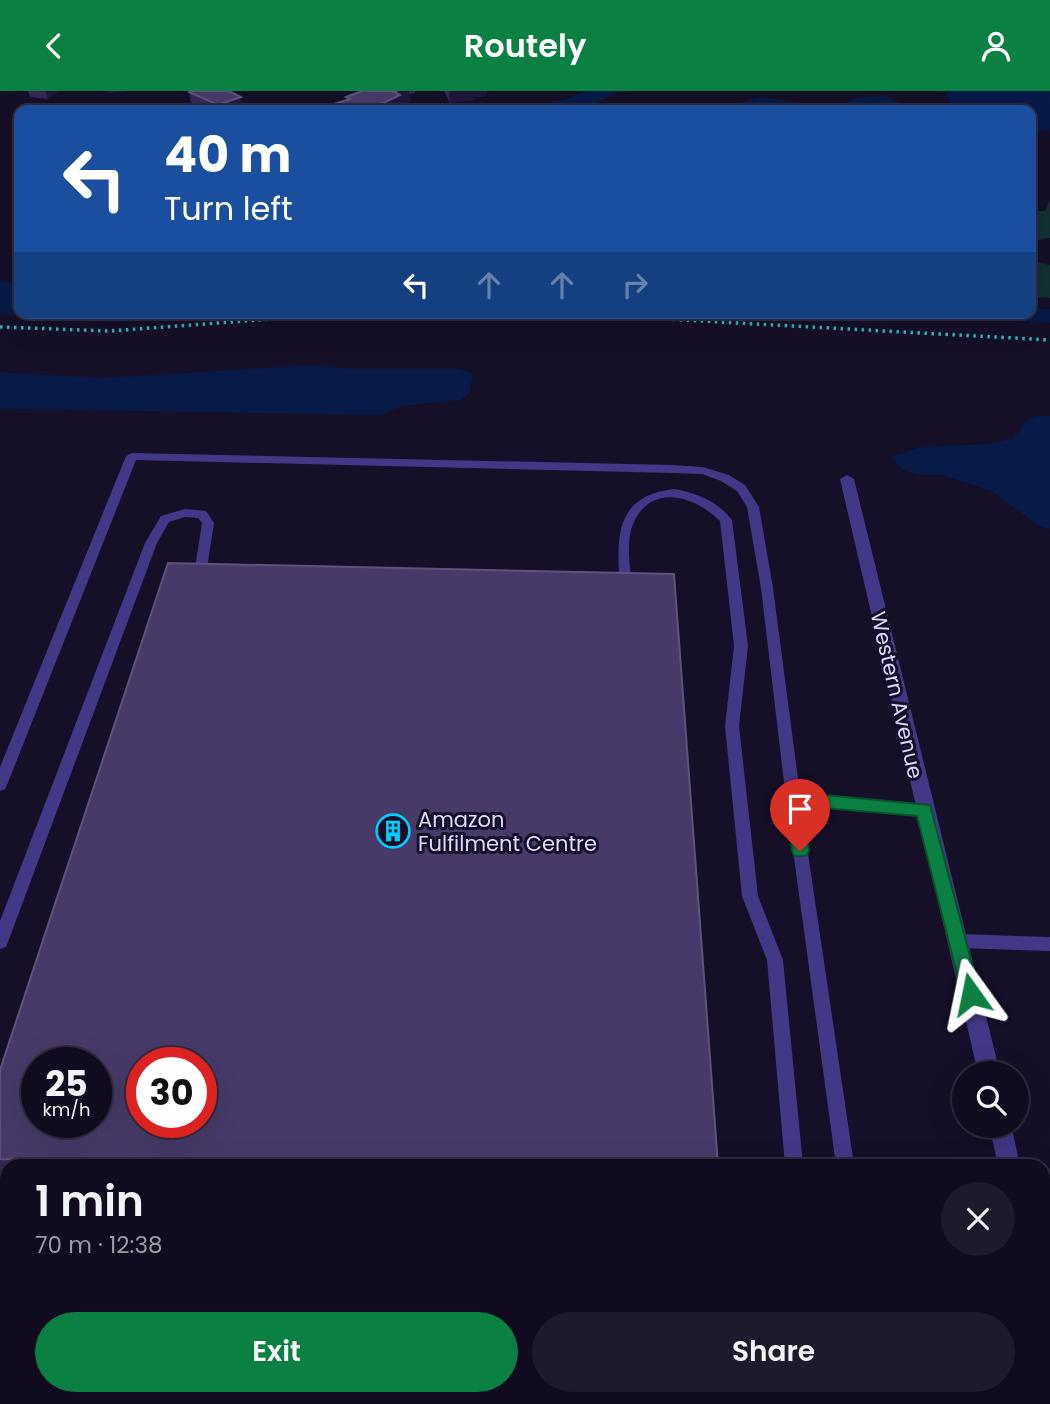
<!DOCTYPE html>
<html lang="en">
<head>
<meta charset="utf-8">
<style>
	body { margin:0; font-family:Poppins,sans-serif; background:#1e192b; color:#f1f3f6; height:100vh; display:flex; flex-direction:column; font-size:26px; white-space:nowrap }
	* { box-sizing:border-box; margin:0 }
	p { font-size:23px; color:#9c9ba4 }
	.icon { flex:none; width:38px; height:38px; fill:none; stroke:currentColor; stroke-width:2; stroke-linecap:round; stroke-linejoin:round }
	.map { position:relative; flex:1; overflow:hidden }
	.sheet { position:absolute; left:0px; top:1068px; width:1050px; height:247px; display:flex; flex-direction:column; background:#100b1e; border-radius:21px 21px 0 0; box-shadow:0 7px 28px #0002,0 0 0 2px #302b3c }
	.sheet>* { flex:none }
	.top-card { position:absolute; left:14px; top:14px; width:1022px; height:214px; border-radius:14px; box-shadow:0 7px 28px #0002,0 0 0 2px #302b3c; background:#1a4fa0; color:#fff; overflow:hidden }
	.controls { position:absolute; left:952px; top:970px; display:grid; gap:14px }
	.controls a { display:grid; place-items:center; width:77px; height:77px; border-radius:50%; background:#100b1e; box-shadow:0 7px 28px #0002,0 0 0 2px #302b3c; font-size:35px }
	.speed { position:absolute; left:21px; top:956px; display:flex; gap:14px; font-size:35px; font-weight:700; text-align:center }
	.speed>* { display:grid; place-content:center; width:91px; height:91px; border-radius:50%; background:#100b1e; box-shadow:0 7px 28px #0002,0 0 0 2px #302b3c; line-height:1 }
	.speed small { font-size:18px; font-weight:400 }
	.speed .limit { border:10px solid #d22; background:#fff; color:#111 }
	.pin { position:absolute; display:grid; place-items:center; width:60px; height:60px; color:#fff; margin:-72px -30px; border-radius:50% 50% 50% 0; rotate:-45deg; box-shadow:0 0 7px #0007 }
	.pin .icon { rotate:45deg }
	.me { position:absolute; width:77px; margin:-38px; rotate:348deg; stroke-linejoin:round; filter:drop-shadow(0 0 5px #0008) }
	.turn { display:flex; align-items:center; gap:24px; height:147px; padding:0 35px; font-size:32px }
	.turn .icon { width:91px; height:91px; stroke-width:2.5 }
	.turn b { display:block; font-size:49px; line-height:60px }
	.lanes { display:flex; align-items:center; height:66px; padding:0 35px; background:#0003; justify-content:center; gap:35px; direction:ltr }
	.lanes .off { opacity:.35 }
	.round { display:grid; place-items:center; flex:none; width:74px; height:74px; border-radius:37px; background:#1e192b }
	.headline { display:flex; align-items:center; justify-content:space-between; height:119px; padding:0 35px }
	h1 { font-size:42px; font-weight:600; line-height:52px }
	.button { display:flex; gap:14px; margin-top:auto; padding:14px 35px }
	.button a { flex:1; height:80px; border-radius:42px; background:#0b8043; color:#fff; font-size:28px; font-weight:600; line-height:80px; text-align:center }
	.button a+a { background:#1e192b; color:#f1f3f6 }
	header { display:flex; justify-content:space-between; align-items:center; height:91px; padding:0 35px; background:#0b8043; color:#fff; font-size:32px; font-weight:600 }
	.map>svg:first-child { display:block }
	.green { fill:#123032 }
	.water { fill:#081a47 }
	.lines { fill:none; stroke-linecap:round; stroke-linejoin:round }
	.path { stroke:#2bb9bd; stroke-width:3.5; stroke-dasharray:2.5 4.5; stroke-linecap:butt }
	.lane { fill:#433888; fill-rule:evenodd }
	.street { fill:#433888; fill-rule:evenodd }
	.wall { fill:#352757 }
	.shaded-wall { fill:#20163c }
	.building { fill:#473a69; stroke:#5f5280; stroke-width:2; fill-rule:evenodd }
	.route { fill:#0b8043; stroke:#07532c; stroke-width:2 }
	.labels { text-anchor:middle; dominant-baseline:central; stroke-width:6; stroke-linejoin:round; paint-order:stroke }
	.street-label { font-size:21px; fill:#ded6ff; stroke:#150f28 }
	.poi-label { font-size:21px; fill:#ded6ff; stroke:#150f28; text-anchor:start }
</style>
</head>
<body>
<header><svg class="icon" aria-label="back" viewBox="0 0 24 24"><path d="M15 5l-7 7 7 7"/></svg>Routely<svg class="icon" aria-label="person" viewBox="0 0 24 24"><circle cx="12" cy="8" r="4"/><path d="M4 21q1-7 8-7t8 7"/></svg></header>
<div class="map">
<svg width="1050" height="1313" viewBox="0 0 1050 1313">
	<rect width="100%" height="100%" fill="#150f28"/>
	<!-- green -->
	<path class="green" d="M 1050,109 L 1050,147 L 1031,150 L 1031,120 L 1045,120 Z
		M 1031,170 L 1050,174 L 1050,207 L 1031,206 Z"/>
	<!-- water -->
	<path class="water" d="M 586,0 L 619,0 L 583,19 L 539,19 L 549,15 L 551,10 L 565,9 Z
		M 950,0 L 1050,0 L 1050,38 L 1031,43 L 1031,19 L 957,19 L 945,3 Z
		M 883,4 L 907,15 L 928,19 L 838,19 C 850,5 866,6 883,4 Z
		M 762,6 L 814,14 L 819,19 L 734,19 L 739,12 Z
		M 0,189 L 19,193 L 19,222 L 192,222 C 129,237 64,230 0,222 Z
		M 1031,217 L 1050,218 L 1050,232 L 890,222 L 1031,222 Z
		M 313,274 L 355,278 L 460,278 L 473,283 L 469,303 L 461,309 L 402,315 L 381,324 L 0,318 L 0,281 L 103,287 Z
		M 1038,324 L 1050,325 L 1050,438 L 1041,436 L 991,400 L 942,384 L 920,384 L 902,378 L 891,366 L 920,356 L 986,353 L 1013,348 L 1025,331 Z"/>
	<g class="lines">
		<!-- path -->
		<path class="path" d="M 554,222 L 1050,249
			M 0,236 L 110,240 L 353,222"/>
		<!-- lane -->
		<path class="lane" d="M 132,362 L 672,374 L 703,376 L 729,384 L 745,394 L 759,416 L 773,497 L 800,703 L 924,713 L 929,715 L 931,719 L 929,723 L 924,725 L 801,715 L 854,1074 L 836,1074 L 786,708 L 761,497 L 747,416 L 737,400 L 721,390 L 702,383 L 672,382 L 136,369 L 7,694 L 5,698 L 0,700 L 0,676 L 126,365 Z
			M 674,398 C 697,402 717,410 732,429 L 748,555 L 739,635 L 758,805 L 783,869 L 803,1074 L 785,1074 L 767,869 L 742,805 L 725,635 L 734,555 L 720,430 C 695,405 651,391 633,433 C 625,452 631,479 632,499 L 626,503 L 620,499 C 617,450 612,405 674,398 Z
			M 185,418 L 206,420 L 214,432 L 205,490 L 199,494 L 193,490 L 202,432 L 198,427 L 185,426 L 169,431 L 157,452 L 8,851 L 6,856 L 0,858 L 0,830 L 145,452 L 161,425 Z
			M 959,843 L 1050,846 L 1050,860 L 959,857 L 953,855 L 951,850 L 953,845 Z
			M 7,1091 L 7,1114 L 0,1117 L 0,1094 Z
			M 1043,1114 L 1050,1115 L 1050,1133 L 1043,1132 Z
			M 1043,1262 L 1050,1262 L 1050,1282 L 1043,1282 Z
			M 327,1307 L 347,1307 L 346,1313 L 326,1313 Z"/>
		<!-- street -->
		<path class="street" d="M 847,384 L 854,388 L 1000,982 L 978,982 L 840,388 Z
			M 989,1034 L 1011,1034 L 1020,1074 L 998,1074 Z
			M 1043,1212 L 1050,1215 L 1050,1266 L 1043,1263 Z"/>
	</g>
	<!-- wall -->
	<path class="wall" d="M 28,0 L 58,0 L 48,8 L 30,6 Z
		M 362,0 L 415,0 L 415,2 L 409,3 L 410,12 L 401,15 L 401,19 L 331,19 L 331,14 L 347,9 L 346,6 Z
		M 444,0 L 487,0 L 487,5 L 475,6 L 475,9 L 450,12 Z
		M 189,1 L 243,19 L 198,19 L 192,16 Z
		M 0,979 L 718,1074 L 7,1074 L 7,1085 L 0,1085 Z"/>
	<!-- shaded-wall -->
	<path class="shaded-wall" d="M 45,0 L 58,0 L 48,8 Z
		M 107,0 L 127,0 L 107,3 Z
		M 397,0 L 409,0 L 410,12 L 401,15 L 401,19 L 373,19 L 373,17 L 394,1 Z
		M 449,0 L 487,0 L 487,5 L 475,6 L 475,9 L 450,12 Z
		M 241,6 L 243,19 L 219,19 L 218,14 Z"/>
	<!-- building -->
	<path class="building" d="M 190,0 L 229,0 L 241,6 L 218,14 L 189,1 Z
		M 362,0 L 397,0 L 394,1 L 400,4 L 373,17 L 377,19 L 341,19 L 331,14 L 350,8 L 346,6 Z
		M 168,472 L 674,483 L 718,1074 L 216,1074 L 0,1068 L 0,979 ZM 37,971 L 96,971 L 96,1031 L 37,1031 ZM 142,971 L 201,971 L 201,1031 L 142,1031 Z"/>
	<!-- route -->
	<path class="route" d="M 793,701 L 930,714 L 980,903 L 978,909 L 971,911 L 964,909 L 962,903 L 917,725 L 802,715 L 809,760 L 806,765 L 794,765 L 792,760 L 785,708 L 787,703 Z"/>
	<!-- icons -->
	<defs>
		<symbol id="building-ring" viewBox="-11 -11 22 22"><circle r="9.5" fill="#150f28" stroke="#02cfff" stroke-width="1.5"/><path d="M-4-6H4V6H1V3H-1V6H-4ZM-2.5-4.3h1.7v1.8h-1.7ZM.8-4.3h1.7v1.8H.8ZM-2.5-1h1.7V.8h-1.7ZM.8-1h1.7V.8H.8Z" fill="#02cfff"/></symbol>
	</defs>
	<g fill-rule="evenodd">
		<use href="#building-ring" x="374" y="721" width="38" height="38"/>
	</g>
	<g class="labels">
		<!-- street labels -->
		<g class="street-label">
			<text transform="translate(897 604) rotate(77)">Western Avenue</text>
		</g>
		<!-- poi labels -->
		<g class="poi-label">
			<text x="418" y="728">Amazon<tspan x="418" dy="24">Fulfilment Centre</tspan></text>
		</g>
	</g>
</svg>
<div class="controls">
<a><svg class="icon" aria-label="search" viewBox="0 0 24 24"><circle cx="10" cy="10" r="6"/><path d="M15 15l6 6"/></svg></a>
</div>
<div class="speed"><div>25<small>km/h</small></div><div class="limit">30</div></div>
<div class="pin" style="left:800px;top:760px;background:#d93025"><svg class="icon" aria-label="arrive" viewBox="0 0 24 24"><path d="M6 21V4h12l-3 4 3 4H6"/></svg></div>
<svg class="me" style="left:971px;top:903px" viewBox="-20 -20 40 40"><path d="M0-17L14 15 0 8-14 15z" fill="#0b8043" stroke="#fff" stroke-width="4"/></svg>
<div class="top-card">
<div class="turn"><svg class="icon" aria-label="left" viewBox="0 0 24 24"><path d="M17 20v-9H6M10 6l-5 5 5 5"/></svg><div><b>40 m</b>Turn left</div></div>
<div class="lanes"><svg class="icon" aria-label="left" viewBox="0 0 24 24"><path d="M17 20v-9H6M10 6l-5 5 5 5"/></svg><svg class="icon off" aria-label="ahead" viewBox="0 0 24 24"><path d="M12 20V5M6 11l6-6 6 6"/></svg><svg class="icon off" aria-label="ahead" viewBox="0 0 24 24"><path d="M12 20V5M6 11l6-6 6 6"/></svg><svg class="icon off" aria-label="right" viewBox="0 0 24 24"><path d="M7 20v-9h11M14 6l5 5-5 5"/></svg></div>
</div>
<section class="sheet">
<div class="headline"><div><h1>1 min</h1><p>70 m · 12:38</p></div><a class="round"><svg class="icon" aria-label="close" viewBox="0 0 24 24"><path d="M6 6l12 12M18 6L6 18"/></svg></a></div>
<div class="button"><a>Exit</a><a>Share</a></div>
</section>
</div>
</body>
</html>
